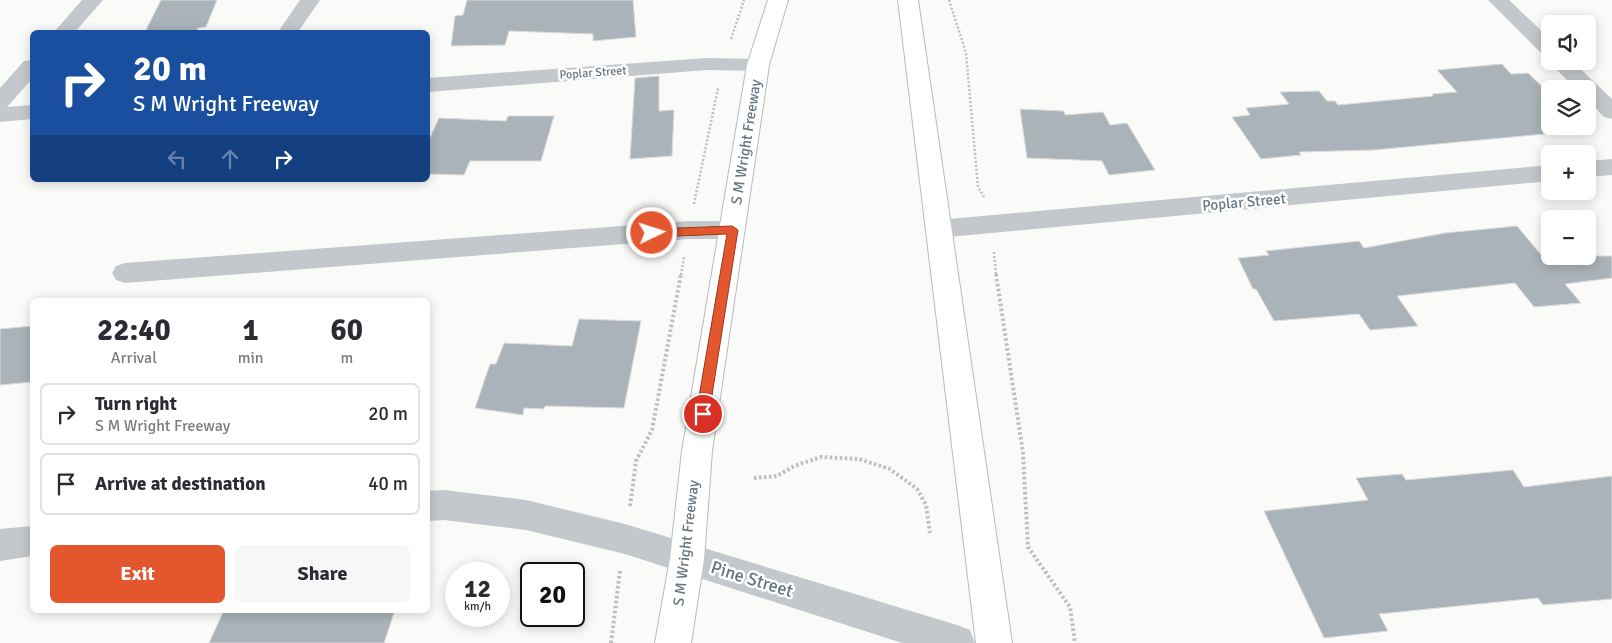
<!DOCTYPE html>
<html lang="en">
<head>
<meta charset="utf-8">
<style>
	body { margin:0; font-family:Signika,sans-serif; background:#f7f7f7; color:#2b2b33; height:100vh; display:flex; flex-direction:column; font-size:19px; white-space:nowrap }
	* { box-sizing:border-box; margin:0 }
	p { font-size:16px; color:#7c7c81 }
	.icon { flex:none; width:28px; height:28px; fill:none; stroke:currentColor; stroke-width:2; stroke-linecap:round; stroke-linejoin:round }
	.map { position:relative; flex:1; overflow:hidden }
	.details { position:absolute; left:30px; top:298px; width:400px; height:315px; display:flex; flex-direction:column; background:#fff; border-radius:8px; box-shadow:0 2px 12px #0003 }
	.details>* { flex:none }
	.banner { position:absolute; left:30px; top:30px; width:400px; height:152px; border-radius:8px; box-shadow:0 2px 12px #0003; background:#1a4fa0; color:#fff; overflow:hidden }
	.fabs { position:absolute; left:1541px; top:15px; display:grid; gap:10px }
	.fabs a { display:grid; place-items:center; width:55px; height:55px; border-radius:8px; background:#fff; box-shadow:0 2px 12px #0003; font-size:25px }
	.speed { position:absolute; left:445px; top:562px; display:flex; gap:10px; font-size:25px; font-weight:700; text-align:center }
	.speed>* { display:grid; place-content:center; width:65px; height:65px; border-radius:50%; background:#fff; box-shadow:0 2px 12px #0003; line-height:1 }
	.speed small { font-size:12px; font-weight:400 }
	.speed .limit { border:2px solid #111; border-radius:8px; background:#fff; color:#111 }
	.pin { position:absolute; display:grid; place-items:center; width:42px; height:42px; color:#fff; margin:-21px; border:2px solid #fff; border-radius:50%; box-shadow:0 1px 5px #0007 }
	.me { position:absolute; width:55px; margin:-28px; rotate:86deg; stroke-linejoin:round; filter:drop-shadow(0 0 4px #0008) }
	.turn { display:flex; align-items:center; gap:18px; height:105px; padding:0 20px; font-size:22px }
	.turn .icon { width:65px; height:65px; stroke-width:2.5 }
	.turn b { display:block; font-size:35px; line-height:42px }
	.lanes { display:flex; align-items:center; height:48px; padding:0 20px; background:#0003; justify-content:center; gap:25px; direction:ltr }
	.lanes .off { opacity:.35 }
	.eta { display:flex; justify-content:space-evenly; align-items:center; height:85px; text-align:center }
	.eta b { font-size:30px; font-weight:700; line-height:35px }
	.primary-button { display:flex; gap:10px; margin-top:auto; padding:10px 20px }
	.primary-button a { flex:1; height:58px; border-radius:8px; background:#e4572e; color:#fff; font-size:20px; font-weight:700; line-height:58px; text-align:center }
	.primary-button a+a { background:#f7f7f7; color:#2b2b33 }
	ul { padding:0; list-style:none }
	li { display:flex; align-items:center; gap:15px; height:62px; margin:0 10px 8px; padding:0 10px; border:2px solid #e1e1e2; border-radius:8px }
	li div { flex:1 }
	li b { display:block; font-size:19px }
	li em { font-style:normal }
	.map>svg:first-child { display:block }
	.building { fill:#aab3b9; stroke:#dcdcda }
	.lines { fill:none; stroke-linecap:round; stroke-linejoin:round }
	.major-casing { stroke:#b5babe; stroke-width:2 }
	.path-far1 { stroke:#bbbfc2; stroke-width:2.5; stroke-dasharray:2 2; stroke-linecap:butt }
	.path { stroke:#bbbfc2; stroke-width:4; stroke-dasharray:2.5 2.5; stroke-linecap:butt }
	.minor { fill:#c3c8cc; fill-rule:evenodd }
	.major { fill:#fff; fill-rule:evenodd }
	.route { fill:#e4572e; stroke:#94391e }
	.labels { text-anchor:middle; dominant-baseline:central; stroke-width:5; stroke-linejoin:round; paint-order:stroke }
	.far-street-label { font-size:12px; fill:#657683; stroke:#fff }
	.street-label { font-size:15px; fill:#657683; stroke:#fff }
	.near-street-label { font-size:18px; fill:#657683; stroke:#fff }
</style>
</head>
<body>
<div class="map">
<svg width="1612" height="643" viewBox="0 0 1612 643">
	<rect width="100%" height="100%" fill="#fafaf8"/>
	<!-- building -->
	<path class="building" d="M 161,0 L 217,0 L 206,27 L 198,28 L 196,32 L 145,32 Z
		M 467,0 L 633,0 L 636,37 L 593,41 L 593,34 L 509,31 L 505,45 L 451,46 L 455,16 L 463,15 Z
		M 1502,64 L 1511,74 L 1528,73 L 1550,94 L 1550,126 L 1583,126 L 1587,130 L 1374,150 L 1299,152 L 1301,155 L 1261,159 L 1232,117 L 1250,115 L 1246,108 L 1289,104 L 1280,92 L 1319,91 L 1327,101 L 1335,101 L 1338,105 L 1433,96 L 1432,94 L 1457,92 L 1437,70 Z
		M 659,76 L 659,111 L 674,110 L 672,156 L 630,159 L 635,78 Z
		M 1020,109 L 1064,111 L 1065,115 L 1103,112 L 1110,125 L 1127,123 L 1155,170 L 1109,175 L 1102,161 L 1027,158 Z
		M 508,116 L 554,116 L 541,161 L 470,161 L 464,175 L 428,174 L 428,142 L 439,118 L 506,121 Z
		M 1517,226 L 1542,256 L 1612,256 L 1612,278 L 1565,284 L 1581,303 L 1534,307 L 1515,283 L 1397,296 L 1418,326 L 1370,330 L 1359,314 L 1274,321 L 1256,289 L 1253,289 L 1238,258 L 1269,255 L 1266,251 L 1359,241 L 1364,248 L 1445,233 Z
		M 579,319 L 641,321 L 624,408 L 545,406 L 544,409 L 524,408 L 523,415 L 475,408 L 490,364 L 496,364 L 504,343 L 572,346 Z
		M 32,326 L 32,382 L 0,385 L 0,329 Z
		M 1513,470 L 1524,487 L 1612,476 L 1612,599 L 1543,605 L 1538,598 L 1379,614 L 1388,631 L 1324,638 L 1264,511 L 1368,500 L 1356,478 L 1402,474 L 1406,480 Z
		M 224,610 L 395,610 L 384,643 L 209,643 Z"/>
	<g class="lines">
		<defs>
			<path id="major" d="M 768,0 L 788,0 L 769,65 L 712,451 L 704,559 L 691,643 L 655,643 L 670,559 L 682,451 L 747,65 Z
				M 898,0 L 918,0 L 1012,643 L 976,643 Z"/>
		</defs>
		<!-- major casing -->
		<use href="#major" class="major-casing"/>
		<!-- path-far1 -->
		<path class="path-far1" d="M 949,0 L 966,53 L 978,187 L 984,197
			M 731,39 L 744,0
			M 694,204 L 718,88
			M 994,252 L 996,275
			M 681,275 L 684,257"/>
		<!-- path -->
		<path class="path" d="M 996,274 L 1023,453 L 1028,547 L 1070,607 L 1075,643
			M 754,478 L 777,476 L 794,466 L 821,457 L 859,459 L 890,469 L 917,489 L 926,505 L 930,533
			M 630,506 L 636,461 L 652,430 L 681,274
			M 611,643 L 620,571"/>
		<!-- minor -->
		<path class="minor" d="M 82,0 L 103,0 L 75,32 L 54,32 Z
			M 300,0 L 320,0 L 298,32 L 278,32 Z
			M 1488,0 L 1509,0 L 1550,39 L 1550,57 L 1543,55 Z
			M 707,58 L 758,59 L 766,60 L 769,65 L 766,70 L 758,71 L 707,70 L 428,92 L 428,78 Z
			M 32,60 L 32,79 L 7,107 L 32,105 L 32,119 L 0,122 L 0,88 L 24,61 Z
			M 1550,60 L 1572,61 L 1612,99 L 1612,119 L 1604,117 L 1588,100 L 1588,89 L 1576,89 L 1553,66 Z
			M 1612,159 L 1612,175 L 1588,177 L 1588,161 Z
			M 1550,165 L 1550,181 L 938,238 L 929,235 L 925,229 L 929,223 L 938,220 Z
			M 689,221 L 733,221 L 742,224 L 746,230 L 742,236 L 733,239 L 689,239 L 125,283 L 116,280 L 112,273 L 116,266 L 125,263 Z
			M 444,490 L 526,500 L 625,524 L 957,625 L 970,630 L 975,643 L 902,643 L 625,554 L 526,530 L 444,520 L 428,521 L 428,491 Z
			M 32,526 L 32,556 L 0,561 L 0,529 Z"/>
		<!-- major -->
		<use href="#major" class="major"/>
	</g>
	<!-- route -->
	<path class="route" d="M 732,226 L 738,230 L 709,414 L 707,418 L 703,420 L 698,418 L 696,414 L 727,234 L 652,237 L 647,233 L 652,229 Z"/>
	<g class="labels">
		<!-- far-street labels -->
		<g class="far-street-label">
			<text transform="translate(593 73) rotate(-4)">Poplar Street</text>
		</g>
		<!-- street labels -->
		<g class="street-label">
			<text transform="translate(746 142) rotate(-81)">S M Wright Freeway</text>
			<text transform="translate(1244 202) rotate(-5)">Poplar Street</text>
			<text transform="translate(686 543) rotate(-83)">S M Wright Freeway</text>
		</g>
		<!-- near-street labels -->
		<g class="near-street-label">
			<text transform="translate(752 579) rotate(17)">Pine Street</text>
		</g>
	</g>
</svg>
<div class="fabs">
<a><svg class="icon" aria-label="sound" viewBox="0 0 24 24"><path d="M4 9h4l5-4v14l-5-4H4zM17 9q2 3 0 6"/></svg></a>
<a><svg class="icon" aria-label="layers" viewBox="0 0 24 24"><path d="M12 4l9 5-9 5-9-5zM3 14l9 5 9-5"/></svg></a>
<a>+</a>
<a>−</a>
</div>
<div class="speed"><div>12<small>km/h</small></div><div class="limit">20</div></div>
<div class="pin" style="left:703px;top:414px;background:#d93025"><svg class="icon" aria-label="arrive" viewBox="0 0 24 24"><path d="M6 21V4h12l-3 4 3 4H6"/></svg></div>
<svg class="me" style="left:652px;top:233px" viewBox="-20 -20 40 40"><circle r="17" fill="#e4572e" stroke="#fff" stroke-width="3"/><path d="M0-11L8 9 0 5-8 9z" fill="#fff"/></svg>
<div class="banner">
<div class="turn"><svg class="icon" aria-label="right" viewBox="0 0 24 24"><path d="M7 20v-9h11M14 6l5 5-5 5"/></svg><div><b>20 m</b>S M Wright Freeway</div></div>
<div class="lanes"><svg class="icon off" aria-label="left" viewBox="0 0 24 24"><path d="M17 20v-9H6M10 6l-5 5 5 5"/></svg><svg class="icon off" aria-label="ahead" viewBox="0 0 24 24"><path d="M12 20V5M6 11l6-6 6 6"/></svg><svg class="icon" aria-label="right" viewBox="0 0 24 24"><path d="M7 20v-9h11M14 6l5 5-5 5"/></svg></div>
</div>
<section class="details">
<div class="eta">
<div><b>22:40</b><p>Arrival</p></div>
<div><b>1</b><p>min</p></div>
<div><b>60</b><p>m</p></div>
</div>
<ul>
<li><svg class="icon" aria-label="right" viewBox="0 0 24 24"><path d="M7 20v-9h11M14 6l5 5-5 5"/></svg><div><b>Turn right</b><p>S M Wright Freeway</p></div><em>20 m</em></li>
<li><svg class="icon" aria-label="arrive" viewBox="0 0 24 24"><path d="M6 21V4h12l-3 4 3 4H6"/></svg><div><b>Arrive at destination</b></div><em>40 m</em></li>
</ul>
<div class="primary-button"><a>Exit</a><a>Share</a></div>
</section>
</div>
</body>
</html>
